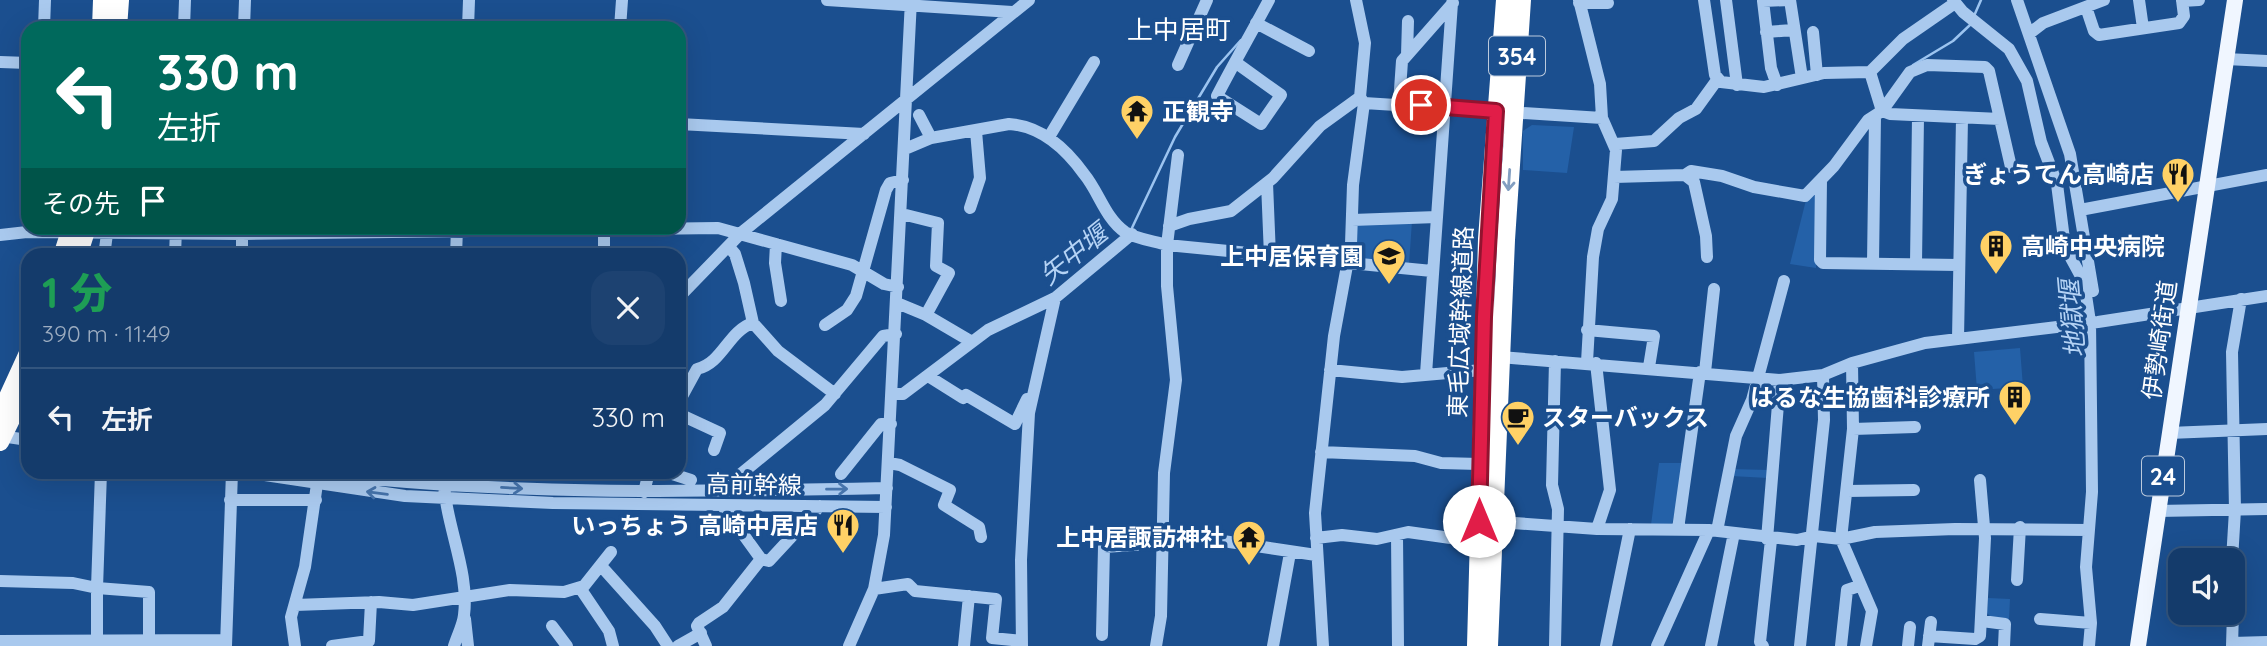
<!DOCTYPE html>
<html lang="ja">
<head>
<meta charset="utf-8">
<style>
	body { margin:0; font-family:Quicksand,"Noto Sans JP",sans-serif; background:#1d4271; color:#f1f3f6; height:100vh; display:flex; flex-direction:column; font-size:26px; white-space:nowrap }
	* { box-sizing:border-box; margin:0 }
	p { font-size:23px; color:#9dadc1 }
	.icon { flex:none; width:38px; height:38px; fill:none; stroke:currentColor; stroke-width:2; stroke-linecap:round; stroke-linejoin:round }
	.map { position:relative; flex:1; overflow:hidden }
	.side { position:absolute; left:21px; top:248px; width:665px; height:231px; display:flex; flex-direction:column; background:#143b6b; border-radius:21px; box-shadow:0 7px 28px #0002,0 0 0 2px #33557e }
	.side>* { flex:none }
	.hud { position:absolute; left:21px; top:21px; width:665px; height:214px; border-radius:21px; box-shadow:0 7px 28px #0002,0 0 0 2px #33557e; background:#00695c; color:#fff; overflow:hidden }
	.fabs { position:absolute; left:2168px; top:548px; display:grid; gap:14px }
	.fabs a { display:grid; place-items:center; width:77px; height:77px; border-radius:14px; background:#143b6b; box-shadow:0 7px 28px #0002,0 0 0 2px #33557e; font-size:35px }
	.pin { position:absolute; display:grid; place-items:center; width:60px; height:60px; color:#fff; margin:-30px; border:4px solid #fff; border-radius:50%; box-shadow:0 2px 7px #0007 }
	.me { position:absolute; width:77px; margin:-38px; rotate:0deg; stroke-linejoin:round; filter:drop-shadow(0 0 5px #0008) }
	.turn { display:flex; align-items:center; gap:24px; height:147px; padding:0 21px; font-size:32px }
	.turn .icon { width:91px; height:91px; stroke-width:2.5 }
	.turn b { display:block; font-size:49px; line-height:60px }
	.then { display:flex; align-items:center; height:66px; padding:0 21px; background:#0003; gap:14px; font-size:26px }
	.round { display:grid; place-items:center; flex:none; width:74px; height:74px; border-radius:21px; background:#1d4271 }
	.head { display:flex; align-items:center; justify-content:space-between; height:119px; padding:0 21px }
	h1 { font-size:42px; font-weight:800; line-height:52px; color:#1e9e55 }
	ul { padding:0; list-style:none }
	li { display:flex; align-items:center; gap:21px; height:98px; padding:0 21px; border-top:2px solid #33557e }
	li div { flex:1 }
	li b { display:block; font-size:26px }
	li em { font-style:normal }
	.map>svg:first-child { display:block }
	.green { fill:#2461a8 }
	.lines { fill:none; stroke-linecap:round; stroke-linejoin:round }
	.stream { stroke:#9cc4f0; stroke-width:2.5 }
	.minor { stroke:#a9c9ee; stroke-width:12 }
	.major { stroke:#f0f6ff; stroke-width:16 }
	.highway { stroke:#fff; stroke-width:18 }
	.oneway { stroke:#829ec1 }
	.oneway2 { stroke:#4674ac }
	.route-casing { stroke:#92132f; stroke-width:18 }
	.route { stroke:#e11d48; stroke-width:12 }
	.labels { text-anchor:middle; dominant-baseline:central; stroke-width:7; stroke-linejoin:round; paint-order:stroke }
	.shield { fill:#1b4f8f; stroke:#bbcadd; stroke-width:2 }
	.shield-label { font-size:23px; font-weight:bold; fill:#fff }
	.poi-label { font-size:24px; font-weight:bold; fill:#fff; stroke:#1b4f8f; text-anchor:end }
	.street-label { font-size:24px; fill:#fff; stroke:#1b4f8f }
	.neighbourhood-label { font-size:26px; fill:#fff; stroke:#1b4f8f }
	.water-label { font-size:26px; font-style:italic; fill:#b5d3f5; stroke:#1b4f8f }
</style>
</head>
<body>
<div class="map">
<svg width="2267" height="646" viewBox="0 0 2267 646">
	<rect width="100%" height="100%" fill="#1b4f8f"/>
	<!-- green -->
	<path class="green" d="M 1532,125 L 1574,127 L 1567,173 L 1523,170 L 1523,131 Z
		M 1816,191 L 1816,268 L 1790,264 L 1806,200 Z
		M 1412,221 L 1409,265 L 1352,263 L 1356,224 Z
		M 2020,348 L 2023,387 L 1977,390 L 1974,352 Z
		M 1659,463 L 1684,463 L 1672,525 L 1651,525 Z
		M 1731,469 L 1769,470 L 1768,478 L 1731,476 Z
		M 1988,598 L 2010,599 L 2009,619 L 1992,618 L 1987,613 Z"/>
	<g class="lines">
		<!-- stream -->
		<path class="stream" d="M 1974,16 L 1981,0
			M 1913,65 L 1953,41 L 1970,25
			M 1131,230 L 1175,137 L 1217,67 L 1241,40"/>
		<!-- minor -->
		<path class="minor" d="M 827,0 L 1012,12
			M 1579,0 L 1600,84 L 1602,118 L 1616,150 L 1612,199 L 1598,229 L 1593,257 L 1587,362
			M 1704,0 L 1715,75 L 1721,82 L 1764,87 L 1824,73 L 1870,72 L 1882,111 L 1890,114 L 2000,119
			M 1726,0 L 1737,85
			M 1953,0 L 1963,12 L 2009,49 L 2027,81 L 2041,142 L 2057,184 L 2065,247 L 2084,282 L 2090,322 L 2092,492 L 2086,567 L 2091,623 L 2089,646
			M 2017,0 L 2070,154 L 2093,291
			M 2139,0 L 2143,28
			M 2182,1 L 2199,0
			M 1579,3 L 1608,3
			M 2086,7 L 2094,31 L 2099,35 L 2179,23 L 2184,16 L 2182,0
			M 1256,23 L 1309,51
			M 44,28 L 45,0
			M 184,28 L 185,0
			M 244,28 L 245,0
			M 468,28 L 469,0
			M 620,28 L 622,0
			M 1766,32 L 1793,30
			M 1813,32 L 1817,75
			M 2030,33 L 2043,23 L 2104,0
			M 1407,55 L 1408,21
			M 2226,59 L 2267,61
			M 0,62 L 28,63
			M 1235,62 L 1281,95 L 1261,124 L 1217,96 C 1234,63 1252,32 1269,0
			M 1178,65 L 1207,0
			M 1870,72 L 1903,39 L 1955,3
			M 1777,85 L 1771,68 L 1763,1 L 1790,0 L 1802,78
			M 1364,103 L 1602,118
			M 1399,104 L 1402,61 L 1453,3
			M 919,115 L 931,138
			M 679,124 L 864,134
			M 1049,137 L 1094,62
			M 1615,144 L 1654,141 L 1679,118 L 1696,109 L 1717,80
			M 905,149 L 931,138 L 1009,124 C 1041,126 1066,149 1084,174 C 1099,192 1105,218 1125,232 C 1136,239 1154,241 1167,245 L 1432,271
			M 1685,175 L 1694,182 L 1706,236 L 1707,257
			M 1614,177 L 1685,175 L 1691,171 L 1722,176 L 1754,187 L 1805,196 L 1834,166 L 1868,120 L 1882,111 L 1910,72 L 1927,65 L 1985,67 L 1989,71 L 2011,167
			M 1821,180 L 1820,260 L 1823,263 L 1959,265
			M 1267,183 L 1270,256
			M 970,208 L 980,178 L 976,131
			M 2080,210 L 2267,175
			M 902,214 L 938,223 L 936,266 L 949,273 L 926,315
			M 1352,220 L 1437,217
			M 1169,226 L 1189,219 L 1231,211 L 1273,178 L 1320,126 L 1360,97
			M 0,235 L 27,232 L 242,234 L 718,228 L 852,265 L 884,284 L 898,287
			M 776,244 L 775,263 L 781,301
			M 729,247 L 735,254 L 744,283 L 753,323 L 778,351 L 835,394
			M 104,256 L 107,234
			M 175,256 L 176,228
			M 242,256 L 242,228
			M 456,256 L 457,228
			M 604,256 L 604,228
			M 1873,263 L 1875,116
			M 1916,263 L 1918,117
			M 679,297 L 741,233 L 1029,0
			M 897,303 L 926,315 L 972,342
			M 825,325 L 847,310 L 856,296 L 886,190 L 890,183 L 903,180
			M 1587,330 L 1654,336 L 1649,367
			M 1958,339 L 1962,118
			M 1500,357 L 1780,380 L 1823,375 L 1852,363 L 1925,343 L 2098,322 L 2267,296
			M 1596,363 L 1610,490 L 1597,529
			M 1852,363 L 1853,429 L 1841,539 L 1872,611 L 1866,646
			M 1330,370 L 1402,377 L 1482,370
			M 1705,372 L 1714,289
			M 1426,374 L 1452,3
			M 928,376 L 963,398 L 966,395 L 1015,424 L 1027,399
			M 893,394 L 903,394 L 988,330 L 1055,298 L 1132,234
			M 679,402 L 697,369 C 723,363 728,331 753,323
			M 679,414 L 720,433 L 714,450
			M 1853,429 L 1915,427
			M 2169,433 L 2267,429
			M 0,436 L 28,440
			M 1321,452 L 1415,456 L 1441,463 L 1479,464
			M 889,463 L 900,465 L 950,490 L 944,505 L 979,527 L 981,537
			M 101,472 L 97,588 L 149,592 L 149,640
			M 244,472 L 405,496 L 553,503 L 886,507
			M 308,472 C 500,496 694,492 887,488
			M 444,472 C 442,519 470,568 464,615 C 463,625 457,636 454,646
			M 666,472 L 691,480
			M 841,474 L 881,424 L 891,424
			M 726,491 L 736,478 L 825,405 L 883,336 L 896,334
			M 1847,491 L 1914,490
			M 644,492 L 649,472
			M 230,500 L 316,500
			M 722,505 L 761,559 L 769,561 L 820,506
			M 2157,511 L 2267,509
			M 1486,521 L 1597,529 L 1709,530 L 1797,540 L 1814,536 L 1841,539 L 1875,532 L 1955,529 L 2089,530
			M 1678,529 L 1700,372
			M 1717,531 L 1736,436 L 1752,400 L 1784,281
			M 1163,532 L 1316,555
			M 1397,535 L 1398,646
			M 1316,538 L 1342,535 L 1377,539 L 1408,532 L 1479,542
			M 1767,539 L 1780,380
			M 2232,560 L 2235,510 L 2232,352 L 2241,299
			M 602,567 L 655,626 L 668,646
			M 2017,580 L 2020,527
			M 0,581 L 73,583 L 97,588 L 97,646
			M 580,588 L 609,631 L 613,646
			M 874,589 L 908,584 L 915,591 L 996,599 L 992,638 L 1022,641
			M 295,605 L 379,602 L 413,605 L 510,590 L 564,592 L 584,586 L 611,552
			M 465,619 L 468,646
			M 2040,619 L 2091,623
			M 1982,621 L 2005,624 L 2004,646
			M 552,626 L 567,646
			M 1102,635 L 1104,547 L 1163,543
			M 1929,636 L 1975,639 L 1980,636 L 1985,538 L 1980,480
			M 0,641 L 226,640
			M 2232,643 L 2267,642
			M 226,646 L 232,472
			M 295,646 L 291,617 L 305,567 L 317,484
			M 332,646 L 369,641 L 371,602
			M 678,646 L 701,633
			M 706,646 L 697,626 L 699,623 L 723,607 L 761,559
			M 849,646 L 874,589 L 884,535 L 911,0
			M 964,646 L 969,596
			M 1022,646 L 1021,560 L 1029,413 L 1055,298
			M 1156,646 L 1161,616 L 1164,473 L 1176,380 L 1167,286 L 1167,245 L 1178,155
			M 1273,646 L 1290,553
			M 1323,646 L 1315,513 L 1334,336 L 1351,244 L 1353,185 L 1364,103 L 1360,97 L 1365,43 L 1356,0
			M 1555,646 L 1558,509 L 1552,485 L 1555,361
			M 1606,646 L 1630,529
			M 1657,646 L 1709,530
			M 1711,646 L 1734,533
			M 1763,646 L 1760,642 L 1771,540
			M 1800,646 L 1824,420 L 1823,375
			M 1841,646 L 1847,590 L 1859,586
			M 1908,646 L 1910,627
			M 1928,646 L 1931,622
			M 2232,646 L 2233,612"/>
		<!-- major -->
		<path class="major" d="M 2138,646 L 2235,0"/>
		<!-- highway -->
		<path class="highway" d="M 101,28 L 102,0
			M 118,28 L 120,0
			M 62,256 L 71,228
			M 78,256 L 87,228
			M 0,414 L 28,353
			M 0,442 L 28,385
			M 1476,646 L 1487,239 L 1505,0
			M 1489,646 L 1506,240 L 1522,0"/>
	</g>
	<!-- one-way arrows -->
	<defs><path id="oneway-shaft" d="M-6 0H5M1.5-3L5.5 0L1.5 3" fill="none" stroke-width="1.6" stroke-linecap="round" stroke-linejoin="round" transform="scale(1.75)"/></defs>
	<use class="oneway" href="#oneway-shaft" transform="translate(1509 180) rotate(94)"/>
	<g class="oneway2">
		<use href="#oneway-shaft" transform="translate(512 488) rotate(3)"/>
		<use href="#oneway-shaft" transform="translate(837 489) rotate(-1)"/>
		<use href="#oneway-shaft" transform="translate(377 493) rotate(-173)"/>
	</g>
	<g class="lines">
		<defs>
			<path id="route" d="M 1421,105 L 1496,111 L 1484,317 L 1479,521"/>
		</defs>
		<!-- route casing -->
		<use href="#route" class="route-casing"/>
		<!-- route -->
		<use href="#route" class="route"/>
	</g>
	<!-- icons -->
	<defs>
		<symbol id="temple-pin" viewBox="-11 -11 22 30"><path d="M0 17L-7.5 6A9.5 9.5 0 1 1 7.5 6Z" fill="#ffd166" stroke="#1b4f8f"/><path d="M0-6L5-2H3V0L6.5 2.5H4V6H1.5V3h-3V6H-4V2.5H-6.5L-3 0V-2H-5Z" fill="#111"/></symbol>
		<symbol id="restaurant-pin" viewBox="-11 -11 22 30"><path d="M0 17L-7.5 6A9.5 9.5 0 1 1 7.5 6Z" fill="#ffd166" stroke="#1b4f8f"/><path d="M-5-6h1v4h1v-4h1v4h1v-4h1v5L-1.5 .5V6h-2V.5L-5-1ZM5-6V6H3V1.5H1.5Q1.5-4 5-6Z" fill="#111"/></symbol>
		<symbol id="building-pin" viewBox="-11 -11 22 30"><path d="M0 17L-7.5 6A9.5 9.5 0 1 1 7.5 6Z" fill="#ffd166" stroke="#1b4f8f"/><path d="M-4-6H4V6H1V3H-1V6H-4ZM-2.5-4.3h1.7v1.8h-1.7ZM.8-4.3h1.7v1.8H.8ZM-2.5-1h1.7V.8h-1.7ZM.8-1h1.7V.8H.8Z" fill="#111"/></symbol>
		<symbol id="school-pin" viewBox="-11 -11 22 30"><path d="M0 17L-7.5 6A9.5 9.5 0 1 1 7.5 6Z" fill="#ffd166" stroke="#1b4f8f"/><path d="M0-5L7-2L0 1L-7-2ZM-4 1L0 2.5L4 1V4Q0 6-4 4Z" fill="#111"/></symbol>
		<symbol id="cafe-pin" viewBox="-11 -11 22 30"><path d="M0 17L-7.5 6A9.5 9.5 0 1 1 7.5 6Z" fill="#ffd166" stroke="#1b4f8f"/><path d="M-5.5-4.5H6V0H3Q3 3.5 0 3.5H-2.5Q-5.5 3.5-5.5 0ZM3-3.2v2h1.7v-2ZM-6 4.5H4V6H-6Z" fill="#111"/></symbol>
	</defs>
	<g fill-rule="evenodd">
		<use href="#temple-pin" x="1118" y="92" width="38" height="52"/>
		<use href="#restaurant-pin" x="2159" y="155" width="38" height="52"/>
		<use href="#building-pin" x="1977" y="227" width="38" height="52"/>
		<use href="#school-pin" x="1370" y="237" width="38" height="52"/>
		<use href="#building-pin" x="1996" y="378" width="38" height="52"/>
		<use href="#cafe-pin" x="1499" y="398" width="38" height="52"/>
		<use href="#restaurant-pin" x="824" y="506" width="38" height="52"/>
		<use href="#temple-pin" x="1230" y="518" width="38" height="52"/>
	</g>
	<g class="labels">
		<!-- shield labels -->
		<g class="shield">
			<rect x="1489" y="36.5" width="56" height="39" rx="5"/>
			<rect x="2142" y="456.5" width="42" height="39" rx="5"/>
		</g>
		<g class="shield-label">
			<text x="1517" y="56">354</text>
			<text x="2163" y="476">24</text>
		</g>
		<!-- poi labels -->
		<g class="poi-label">
			<text x="1162" y="111" text-anchor="start">正観寺</text>
			<text x="2154" y="174">ぎょうてん高崎店</text>
			<text x="2021" y="246" text-anchor="start">高崎中央病院</text>
			<text x="1364" y="256">上中居保育園</text>
			<text x="1990" y="397">はるな生協歯科診療所</text>
			<text x="1542" y="417" text-anchor="start">スターバックス</text>
			<text x="818" y="525">いっちょう 高崎中居店</text>
			<text x="1224" y="537">上中居諏訪神社</text>
		</g>
		<!-- street labels -->
		<g class="street-label">
			<text transform="translate(1460 322) rotate(-88)">東毛広域幹線道路</text>
			<text transform="translate(2159 340) rotate(-82)">伊勢崎街道</text>
			<text transform="translate(754 484) rotate(1)">高前幹線</text>
		</g>
		<!-- neighbourhood labels -->
		<g class="neighbourhood-label">
			<text x="1179" y="29">上中居町</text>
		</g>
		<!-- water labels -->
		<g class="water-label">
			<text transform="translate(1073 254) rotate(-39)">矢中堰</text>
			<text transform="translate(2072 319) rotate(-95)">地獄堰</text>
		</g>
	</g>
</svg>
<div class="fabs">
<a><svg class="icon" aria-label="sound" viewBox="0 0 24 24"><path d="M4 9h4l5-4v14l-5-4H4zM17 9q2 3 0 6"/></svg></a>
</div>
<div class="pin" style="left:1421px;top:105px;background:#d93025"><svg class="icon" aria-label="arrive" viewBox="0 0 24 24"><path d="M6 21V4h12l-3 4 3 4H6"/></svg></div>
<svg class="me" style="left:1479px;top:521px" viewBox="-20 -20 40 40"><circle r="19" fill="#fff"/><path d="M0-13L10 11 0 6-10 11z" fill="#e11d48"/></svg>
<div class="hud">
<div class="turn"><svg class="icon" aria-label="left" viewBox="0 0 24 24"><path d="M17 20v-9H6M10 6l-5 5 5 5"/></svg><div><b>330 m</b>左折</div></div>
<div class="then">その先<svg class="icon" aria-label="arrive" viewBox="0 0 24 24"><path d="M6 21V4h12l-3 4 3 4H6"/></svg></div>
</div>
<section class="side">
<div class="head"><div><h1>1 分</h1><p>390 m · 11:49</p></div><a class="round"><svg class="icon" aria-label="close" viewBox="0 0 24 24"><path d="M6 6l12 12M18 6L6 18"/></svg></a></div>
<ul>
<li><svg class="icon" aria-label="left" viewBox="0 0 24 24"><path d="M17 20v-9H6M10 6l-5 5 5 5"/></svg><div><b>左折</b></div><em>330 m</em></li>
</ul>
</section>
</div>
</body>
</html>
